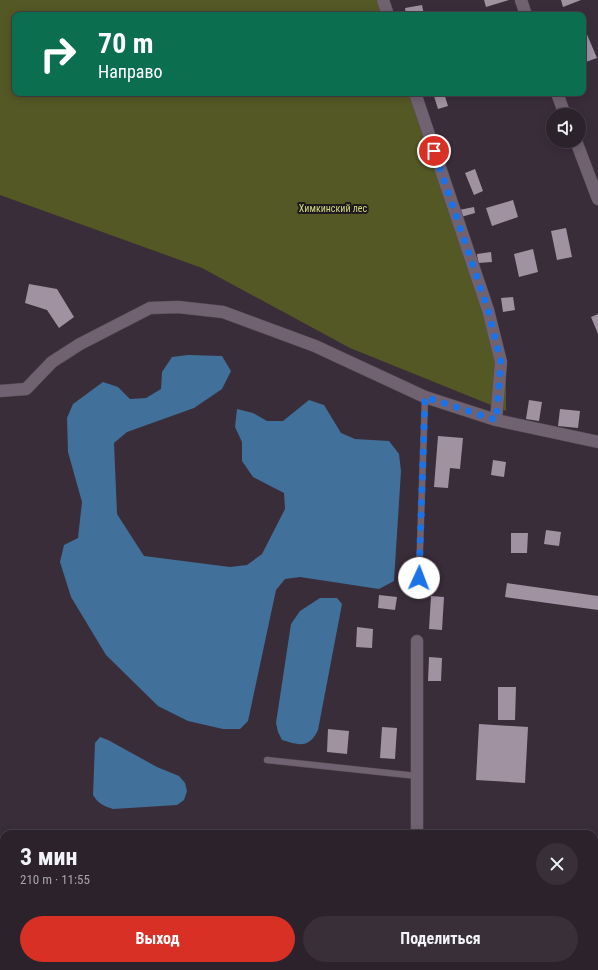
<!DOCTYPE html>
<html lang="ru">
<head>
<meta charset="utf-8">
<style>
	body { margin:0; font-family:"Roboto Condensed",sans-serif; background:#382f38; color:#f1f3f6; height:100vh; display:flex; flex-direction:column; font-size:15px; white-space:nowrap }
	* { box-sizing:border-box; margin:0 }
	p { font-size:13px; color:#a6a4a9 }
	.icon { flex:none; width:22px; height:22px; fill:none; stroke:currentColor; stroke-width:2; stroke-linecap:round; stroke-linejoin:round }
	.map { position:relative; flex:1; overflow:hidden }
	.drawer { position:absolute; left:0px; top:830px; width:598px; height:140px; display:flex; flex-direction:column; background:#2c222c; border-radius:12px 12px 0 0; box-shadow:0 2px 10px #0003,0 0 0 1px #483f48 }
	.drawer>* { flex:none }
	.guide { position:absolute; left:12px; top:12px; width:574px; height:84px; border-radius:8px; box-shadow:0 2px 10px #0003,0 0 0 1px #483f48; background:#0b6e4f; color:#fff; overflow:hidden }
	.fabs { position:absolute; left:546px; top:108px; display:grid; gap:8px }
	.fabs a { display:grid; place-items:center; width:40px; height:40px; border-radius:50%; background:#2c222c; box-shadow:0 2px 10px #0003,0 0 0 1px #483f48; font-size:20px }
	.pin { position:absolute; display:grid; place-items:center; width:34px; height:34px; color:#fff; margin:-17px; border:2px solid #fff; border-radius:50%; box-shadow:0 1px 4px #0007 }
	.me { position:absolute; width:44px; margin:-22px; rotate:2deg; stroke-linejoin:round; filter:drop-shadow(0 0 3px #0008) }
	.turn { display:flex; align-items:center; gap:14px; height:84px; padding:0 20px; font-size:18px }
	.turn .icon { width:52px; height:52px; stroke-width:2.5 }
	.turn b { display:block; font-size:28px; line-height:34px }
	.round { display:grid; place-items:center; flex:none; width:42px; height:42px; border-radius:21px; background:#382f38 }
	.head { display:flex; align-items:center; justify-content:space-between; height:68px; padding:0 20px }
	h1 { font-size:24px; font-weight:700; line-height:30px }
	.action { display:flex; gap:8px; margin-top:auto; padding:8px 20px }
	.action a { flex:1; height:46px; border-radius:24px; background:#d93025; color:#fff; font-size:16px; font-weight:700; line-height:46px; text-align:center }
	.action a+a { background:#382f38; color:#f1f3f6 }
	.map>svg:first-child { display:block }
	.green { fill:#545825 }
	.water { fill:#41709a }
	.building { fill:#a192a1 }
	.lines { fill:none; stroke-linecap:round; stroke-linejoin:round }
	.service-casing { stroke:#564b56; stroke-width:7 }
	.minor-casing { stroke:#564b56; stroke-width:13 }
	.service { stroke:#706270; stroke-width:6 }
	.minor { stroke:#706270; stroke-width:12 }
	.route { stroke:#1a73e8; stroke-width:7; stroke-dasharray:0 12.6 }
	.labels { text-anchor:middle; dominant-baseline:central; stroke-width:4; stroke-linejoin:round; paint-order:stroke }
	.park-label { font-size:10px; fill:#d3dc81; stroke:#1d181d }
</style>
</head>
<body>
<div class="map">
<svg width="598" height="970" viewBox="0 0 598 970">
	<rect width="100%" height="100%" fill="#3a2d3a"/>
	<!-- green -->
	<path class="green" d="M 0,0 L 383,0 L 388,15 L 15,15 L 15,93 L 415,93 L 506,362 L 506,411 L 350,348 L 202,268 L 0,195 Z
		M 594,940 L 598,941 L 598,959 L 595,970 L 399,970 L 408,966 L 594,966 Z"/>
	<!-- water -->
	<path class="water" d="M 188,355 L 222,356 L 231,371 L 222,389 L 194,408 L 127,432 L 114,443 L 117,514 L 144,556 L 230,567 L 247,565 L 262,554 L 285,509 L 284,493 L 253,477 L 242,461 L 242,442 L 235,427 L 237,409 L 253,413 L 267,421 L 283,421 L 309,400 L 324,405 L 341,433 L 355,439 L 389,441 L 399,454 L 401,471 L 394,581 L 379,589 L 300,577 L 285,579 L 276,590 L 248,721 L 240,729 L 223,729 L 188,721 L 158,706 L 106,655 L 71,597 L 60,562 L 64,545 L 78,538 L 82,502 L 68,452 L 67,418 L 73,404 L 103,382 L 118,387 L 130,399 L 146,398 L 161,389 L 162,372 L 172,357 Z
		M 320,598 L 337,598 L 342,604 L 318,730 C 309,749 299,745 282,740 L 278,732 L 276,723 L 291,624 L 300,611 Z
		M 100,737 L 108,740 L 157,767 L 179,776 L 185,783 L 187,791 L 184,800 L 177,805 L 113,809 C 103,806 98,803 93,795 L 95,743 Z"/>
	<!-- building -->
	<path class="building" d="M 484,0 L 509,0 L 486,7 Z
		M 561,0 L 581,0 L 563,7 Z
		M 422,5 L 424,15 L 406,15 L 405,8 Z
		M 586,32 L 597,58 L 583,63 L 583,33 Z
		M 433,93 L 444,93 L 448,106 L 438,109 Z
		M 475,169 L 483,191 L 474,195 L 465,173 Z
		M 513,200 L 518,217 L 492,226 L 486,208 Z
		M 474,207 L 475,213 L 461,217 L 459,210 Z
		M 566,228 L 572,257 L 557,260 L 551,231 Z
		M 533,249 L 538,272 L 519,277 L 514,254 Z
		M 491,252 L 492,262 L 478,263 L 477,254 Z
		M 29,284 L 57,289 L 74,317 L 59,328 L 47,310 L 25,303 Z
		M 513,297 L 515,310 L 503,312 L 501,298 Z
		M 598,314 L 598,334 L 591,317 Z
		M 529,400 L 542,402 L 539,421 L 526,419 Z
		M 560,409 L 580,411 L 578,428 L 558,426 Z
		M 438,436 L 463,438 L 460,469 L 450,468 L 448,488 L 434,487 Z
		M 493,460 L 506,462 L 504,477 L 491,475 Z
		M 546,530 L 561,532 L 559,546 L 544,544 Z
		M 511,533 L 528,533 L 527,553 L 511,553 Z
		M 507,583 L 598,596 L 598,610 L 505,597 Z
		M 379,595 L 397,597 L 395,610 L 378,608 Z
		M 431,596 L 444,597 L 442,630 L 429,629 Z
		M 357,627 L 373,629 L 372,648 L 356,647 Z
		M 429,657 L 442,658 L 441,681 L 428,681 Z
		M 498,687 L 516,687 L 515,720 L 498,720 Z
		M 479,724 L 528,727 L 525,783 L 476,780 Z
		M 382,727 L 397,728 L 395,759 L 380,758 Z
		M 328,729 L 349,731 L 347,754 L 327,752 Z
		M 205,966 L 234,966 L 235,970 L 207,970 Z
		M 170,967 L 171,970 L 159,970 L 159,969 Z"/>
	<g class="lines">
		<defs>
			<path id="service" d="M 419,578 L 425,397
				M 267,760 L 417,776"/>
			<path id="minor" d="M 383,0 L 388,15
				M 521,0 L 526,15
				M 415,93 L 488,310 L 501,362 L 496,420
				M 557,93 L 565,115
				M 576,141 L 598,199
				M 0,391 L 26,389 L 52,362 L 80,344 L 150,308 L 178,307 L 223,312 L 315,346 L 425,397 L 496,420 L 598,442
				M 417,641 L 417,834
				M 594,957 L 598,958"/>
		</defs>
		<!-- service casing -->
		<use href="#service" class="service-casing"/>
		<!-- minor casing -->
		<use href="#minor" class="minor-casing"/>
		<!-- service -->
		<use href="#service" class="service"/>
		<!-- minor -->
		<use href="#minor" class="minor"/>
	</g>
	<g class="lines">
		<!-- route -->
		<path class="route" d="M 419,578 L 425,397 L 496,420 L 501,362 L 488,310 L 434,151"/>
	</g>
	<g class="labels">
		<!-- park labels -->
		<g class="park-label">
			<text x="333" y="208">Химкинский лес</text>
		</g>
	</g>
</svg>
<div class="fabs">
<a><svg class="icon" aria-label="sound" viewBox="0 0 24 24"><path d="M4 9h4l5-4v14l-5-4H4zM17 9q2 3 0 6"/></svg></a>
</div>
<div class="pin" style="left:434px;top:151px;background:#d93025"><svg class="icon" aria-label="arrive" viewBox="0 0 24 24"><path d="M6 21V4h12l-3 4 3 4H6"/></svg></div>
<svg class="me" style="left:419px;top:578px" viewBox="-20 -20 40 40"><circle r="19" fill="#fff"/><path d="M0-13L10 11 0 6-10 11z" fill="#1a73e8"/></svg>
<div class="guide">
<div class="turn"><svg class="icon" aria-label="right" viewBox="0 0 24 24"><path d="M7 20v-9h11M14 6l5 5-5 5"/></svg><div><b>70 m</b>Направо</div></div>
</div>
<section class="drawer">
<div class="head"><div><h1>3 мин</h1><p>210 m · 11:55</p></div><a class="round"><svg class="icon" aria-label="close" viewBox="0 0 24 24"><path d="M6 6l12 12M18 6L6 18"/></svg></a></div>
<div class="action"><a>Выход</a><a>Поделиться</a></div>
</section>
</div>
</body>
</html>
